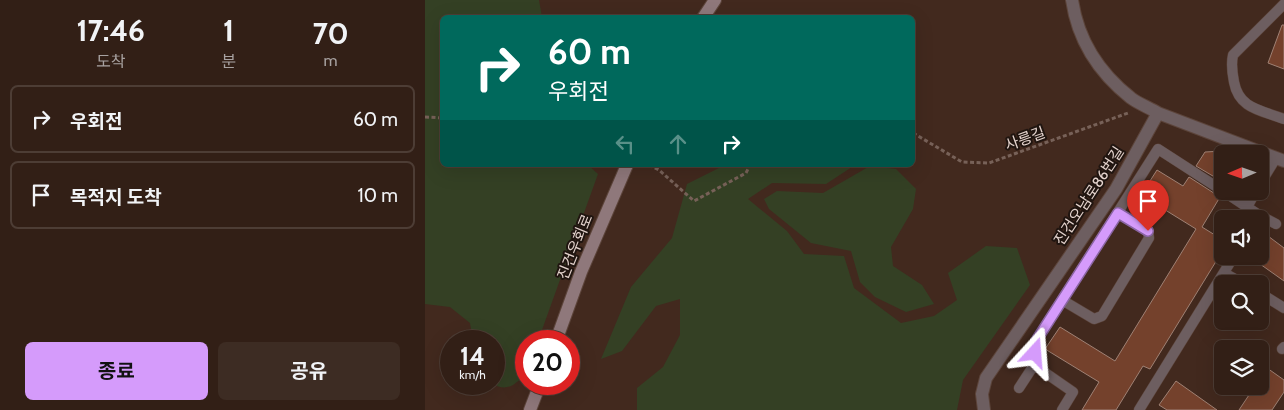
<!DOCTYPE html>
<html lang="ko">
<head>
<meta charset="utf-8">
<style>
	body { margin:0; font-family:Cabin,"Noto Sans KR",sans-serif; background:#3d2c23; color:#f1f3f6; height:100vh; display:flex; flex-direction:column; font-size:19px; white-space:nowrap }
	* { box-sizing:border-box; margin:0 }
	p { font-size:16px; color:#a8a2a1 }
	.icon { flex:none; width:28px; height:28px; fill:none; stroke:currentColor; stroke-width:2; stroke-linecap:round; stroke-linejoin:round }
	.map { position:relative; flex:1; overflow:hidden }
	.drawer { display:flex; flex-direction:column; background:#321f16; width:425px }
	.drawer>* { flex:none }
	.guide { position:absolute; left:15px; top:15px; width:475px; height:152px; border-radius:8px; box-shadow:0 5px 20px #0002,0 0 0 1px #4d3d35; background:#00695c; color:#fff; overflow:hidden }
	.needle { width:32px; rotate:268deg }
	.fabs { position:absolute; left:789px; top:145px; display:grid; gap:10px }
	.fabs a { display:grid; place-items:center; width:55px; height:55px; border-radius:8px; background:#321f16; box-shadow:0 5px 20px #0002,0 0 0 1px #4d3d35; font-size:25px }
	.speed { position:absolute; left:15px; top:330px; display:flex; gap:10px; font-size:25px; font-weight:700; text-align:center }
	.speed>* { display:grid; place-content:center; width:65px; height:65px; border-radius:50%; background:#321f16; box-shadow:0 5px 20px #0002,0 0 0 1px #4d3d35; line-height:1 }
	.speed small { font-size:12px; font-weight:400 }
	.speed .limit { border:8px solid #d22; background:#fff; color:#111 }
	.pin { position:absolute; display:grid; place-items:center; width:42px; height:42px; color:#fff; margin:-51px -21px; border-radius:50% 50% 50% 0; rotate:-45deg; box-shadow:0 0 5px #0007 }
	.pin .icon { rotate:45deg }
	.me { position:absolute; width:55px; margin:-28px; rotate:19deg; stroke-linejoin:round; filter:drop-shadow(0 0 4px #0008) }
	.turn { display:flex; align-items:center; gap:18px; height:105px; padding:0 25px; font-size:22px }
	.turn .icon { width:65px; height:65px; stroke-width:2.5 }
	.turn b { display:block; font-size:35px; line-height:42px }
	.lanes { display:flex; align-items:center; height:48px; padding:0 25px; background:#0003; justify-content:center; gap:25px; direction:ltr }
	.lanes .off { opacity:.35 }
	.eta { display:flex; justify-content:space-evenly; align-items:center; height:85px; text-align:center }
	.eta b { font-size:30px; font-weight:700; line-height:35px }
	.button { display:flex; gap:10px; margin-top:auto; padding:10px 25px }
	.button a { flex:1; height:58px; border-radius:8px; background:#d59bfb; color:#111; font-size:20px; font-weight:700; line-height:58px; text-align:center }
	.button a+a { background:#3d2c23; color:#f1f3f6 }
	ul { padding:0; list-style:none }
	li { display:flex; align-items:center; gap:15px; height:68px; margin:0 10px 8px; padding:0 15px; border:2px solid #4d3d35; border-radius:8px }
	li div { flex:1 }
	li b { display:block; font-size:19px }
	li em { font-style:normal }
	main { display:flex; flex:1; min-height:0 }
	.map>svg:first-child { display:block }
	.green { fill:#344024 }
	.building { fill:#74412c; stroke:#9f8174 }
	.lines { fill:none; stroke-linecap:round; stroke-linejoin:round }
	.service-casing { stroke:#5c443a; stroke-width:11 }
	.minor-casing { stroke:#5c443a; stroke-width:14 }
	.secondary-casing { stroke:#5c443a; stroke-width:14 }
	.path { stroke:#776158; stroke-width:3; stroke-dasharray:4 2.5; stroke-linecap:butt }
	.service { stroke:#6d5e60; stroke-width:10 }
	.minor { stroke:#6d5e60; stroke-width:12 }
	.secondary { stroke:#8f787b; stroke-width:12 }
	.route-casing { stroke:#8a65a3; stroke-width:12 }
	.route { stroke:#d59bfb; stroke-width:9 }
	.labels { text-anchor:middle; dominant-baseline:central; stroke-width:4; stroke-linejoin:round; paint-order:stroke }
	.street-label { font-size:15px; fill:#e5d4ce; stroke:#201510 }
</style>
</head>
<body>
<main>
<section class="drawer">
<div class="eta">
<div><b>17:46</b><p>도착</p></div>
<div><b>1</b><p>분</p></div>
<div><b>70</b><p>m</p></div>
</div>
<ul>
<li><svg class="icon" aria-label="right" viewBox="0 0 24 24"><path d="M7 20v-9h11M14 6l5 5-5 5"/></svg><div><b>우회전</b></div><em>60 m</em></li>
<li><svg class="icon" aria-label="arrive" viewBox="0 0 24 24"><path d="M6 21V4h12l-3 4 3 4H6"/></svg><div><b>목적지 도착</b></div><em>10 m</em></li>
</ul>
<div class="button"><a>종료</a><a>공유</a></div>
</section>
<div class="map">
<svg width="859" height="410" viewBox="0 0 859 410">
	<rect width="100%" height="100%" fill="#42291e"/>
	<!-- green -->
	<path class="green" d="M 0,0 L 114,0 L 117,17 L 18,18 L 18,165 L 163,165 L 173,174 L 113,341 L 101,341 L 101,373 C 90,385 83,392 67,384 L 69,384 L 69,341 L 48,341 L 45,323 L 25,307 L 0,304 Z
		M 300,165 L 430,165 L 401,184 L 347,183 L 323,199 L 362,231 L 379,254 L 419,256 L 429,288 L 476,323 L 509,316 L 532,300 L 523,273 L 561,246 L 592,248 L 605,285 L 538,380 L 532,410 L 212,410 L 212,388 L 238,367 L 255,335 L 255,299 L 231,306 L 197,351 L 176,359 L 206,287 L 247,238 L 262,184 Z
		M 445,166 L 471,169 L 491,189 L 488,209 L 466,247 L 468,266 L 497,285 L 509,304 L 481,312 L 450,297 L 435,282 L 426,251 L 386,243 L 344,209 L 339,199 L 352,191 L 398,193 Z"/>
	<!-- building -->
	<path class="building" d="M 857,25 L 859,25 L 859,69 L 843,63 Z
		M 798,151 L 798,182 L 771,166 L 780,152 Z
		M 732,170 L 758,186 L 764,177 L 795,197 L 777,227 L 798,240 L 798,250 L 725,369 L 718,366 L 691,410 L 657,410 L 674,382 L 620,349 L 635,327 L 690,361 L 771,229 L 716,195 Z
		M 843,236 L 859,248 L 859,281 L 835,264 L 835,247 Z
		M 842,368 L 859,380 L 859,392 L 847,410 L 814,410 L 830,386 L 835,386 L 835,379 Z
		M 751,381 L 792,410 L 742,410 L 734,405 Z"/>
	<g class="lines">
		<defs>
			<path id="service" d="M 859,4 L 808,55 C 806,64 807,72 809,82 C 814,109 836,110 859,119
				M 835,184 L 851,158
				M 798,191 L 834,215 L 832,219
				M 822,207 L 831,191
				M 834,215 L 851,224
				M 799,273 L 819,284
				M 835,293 L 859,308
				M 637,300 L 669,319 L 677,316 L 724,238 L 723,231 L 693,213
				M 857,349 L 859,347
				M 609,365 L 648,392 L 637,410
				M 594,388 L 609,365 L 611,341 L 733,149 L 798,191
				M 714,410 L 809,256"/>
			<path id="minor" d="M 647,0 C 653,41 673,72 706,98 C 714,104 725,108 733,113
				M 559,410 L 557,394 L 561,378 L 691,189 L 733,113 L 859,161"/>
			<path id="secondary" d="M 278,18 L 290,0
				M 131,341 L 156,272 L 202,165
				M 105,410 L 115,384"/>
		</defs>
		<!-- service casing -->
		<use href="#service" class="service-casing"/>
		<!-- minor casing -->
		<use href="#minor" class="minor-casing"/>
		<!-- secondary casing -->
		<use href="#secondary" class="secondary-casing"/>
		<!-- path -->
		<path class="path" d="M 0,117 L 18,118
			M 488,133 L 537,162 L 564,163 L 703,113
			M 224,165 L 234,170 L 269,201 L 321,173 L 325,165"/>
		<!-- service -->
		<use href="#service" class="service"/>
		<!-- minor -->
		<use href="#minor" class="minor"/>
		<!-- secondary -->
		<use href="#secondary" class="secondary"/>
	</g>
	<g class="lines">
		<defs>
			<path id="route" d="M 610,353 L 611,341 L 693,213 L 723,231"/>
		</defs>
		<!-- route casing -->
		<use href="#route" class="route-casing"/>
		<!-- route -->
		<use href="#route" class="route"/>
	</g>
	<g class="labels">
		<!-- street labels -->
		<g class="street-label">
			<text transform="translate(600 139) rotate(-20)">사릉길</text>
			<text transform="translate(664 196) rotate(-57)">진건오남로86번길</text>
			<text transform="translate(150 247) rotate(-68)">진건우회로</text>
		</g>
	</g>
</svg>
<div class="fabs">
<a><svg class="needle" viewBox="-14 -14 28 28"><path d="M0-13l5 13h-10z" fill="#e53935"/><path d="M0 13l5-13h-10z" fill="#a8a2a1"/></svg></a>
<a><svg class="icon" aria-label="sound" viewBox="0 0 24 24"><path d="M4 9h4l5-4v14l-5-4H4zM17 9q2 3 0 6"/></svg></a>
<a><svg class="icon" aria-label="search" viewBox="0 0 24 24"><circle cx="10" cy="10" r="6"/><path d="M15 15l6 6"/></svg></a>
<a><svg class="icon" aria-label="layers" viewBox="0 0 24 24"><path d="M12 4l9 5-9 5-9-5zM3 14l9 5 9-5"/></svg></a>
</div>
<div class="speed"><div>14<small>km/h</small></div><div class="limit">20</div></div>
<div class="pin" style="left:723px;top:231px;background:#d93025"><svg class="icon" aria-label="arrive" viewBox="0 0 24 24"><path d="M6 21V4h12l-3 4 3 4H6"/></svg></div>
<svg class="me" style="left:610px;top:353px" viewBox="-20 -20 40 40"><path d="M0-17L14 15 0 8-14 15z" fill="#d59bfb" stroke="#fff" stroke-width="4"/></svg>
<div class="guide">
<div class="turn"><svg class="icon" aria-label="right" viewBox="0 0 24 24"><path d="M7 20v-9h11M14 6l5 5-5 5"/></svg><div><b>60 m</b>우회전</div></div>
<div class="lanes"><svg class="icon off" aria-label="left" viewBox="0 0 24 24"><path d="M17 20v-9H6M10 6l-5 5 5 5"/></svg><svg class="icon off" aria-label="ahead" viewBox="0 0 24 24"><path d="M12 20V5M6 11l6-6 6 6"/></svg><svg class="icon" aria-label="right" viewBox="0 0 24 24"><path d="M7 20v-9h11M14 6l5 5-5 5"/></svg></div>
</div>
</div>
</main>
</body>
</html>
